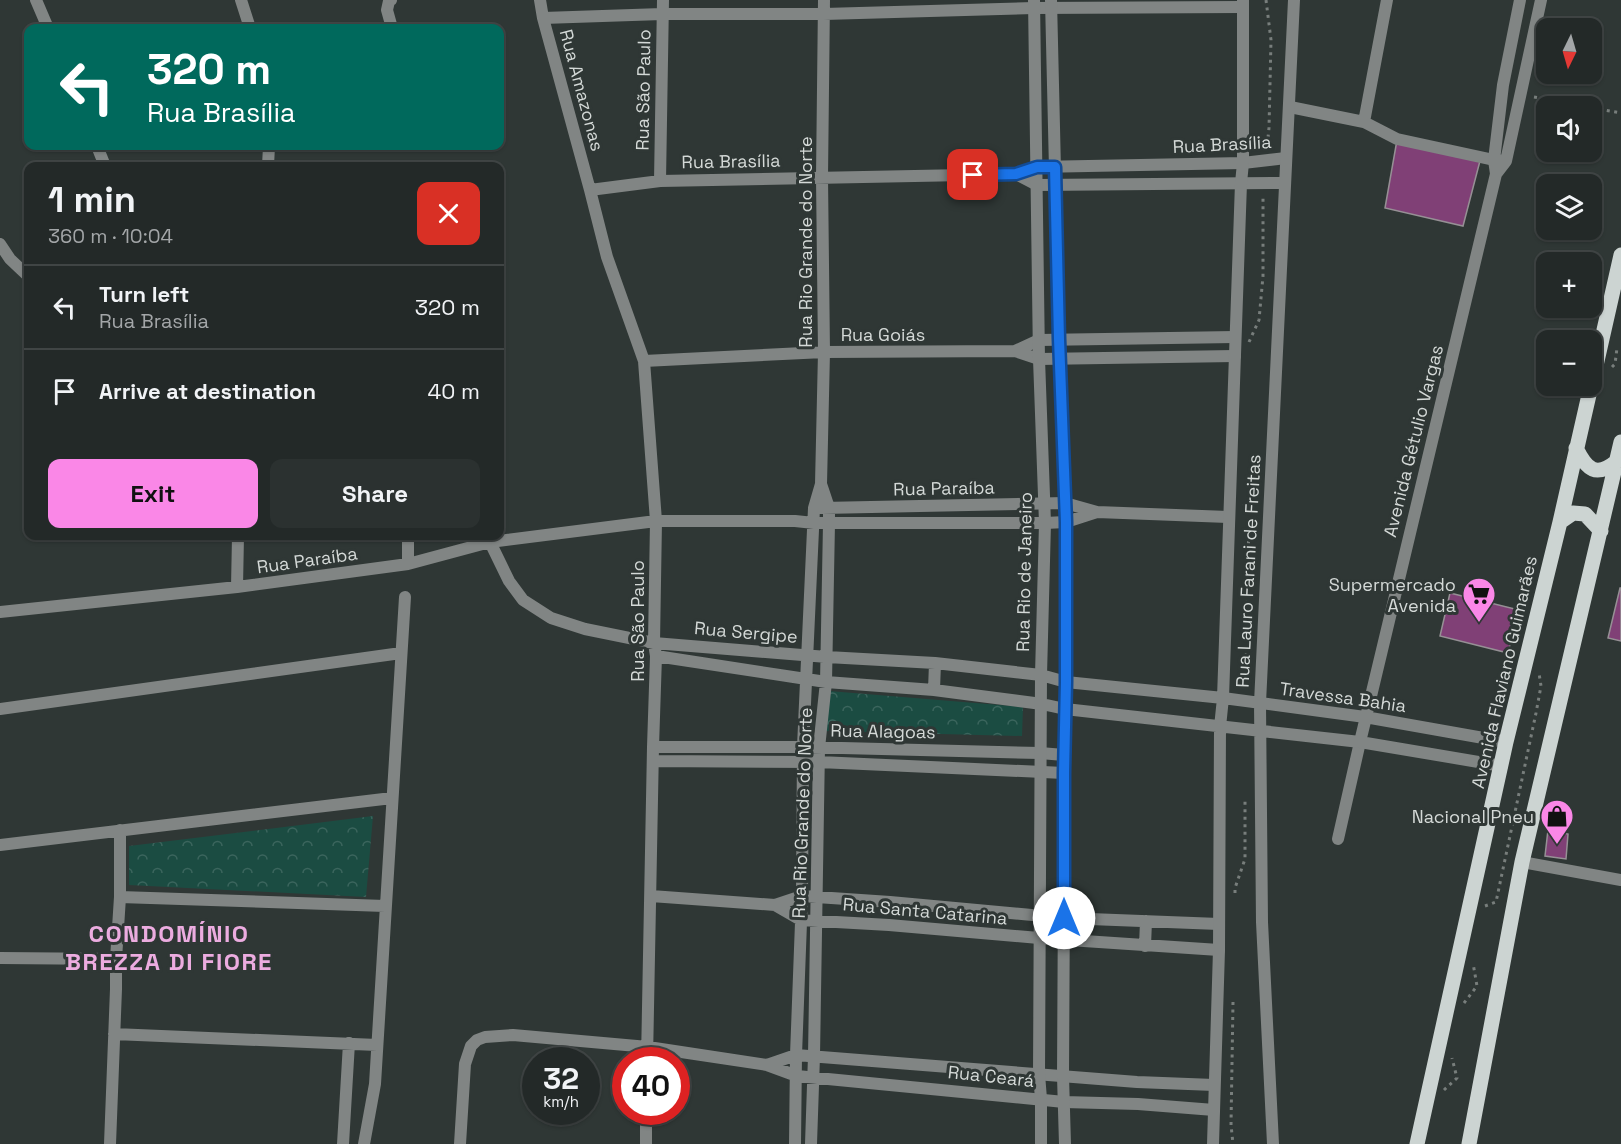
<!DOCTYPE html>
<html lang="en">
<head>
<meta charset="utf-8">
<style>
	body { margin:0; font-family:"Space Grotesk",sans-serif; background:#2b3130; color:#f1f3f6; height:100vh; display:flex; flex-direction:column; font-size:22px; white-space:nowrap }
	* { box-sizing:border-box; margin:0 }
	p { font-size:20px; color:#a3a6a8 }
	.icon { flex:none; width:33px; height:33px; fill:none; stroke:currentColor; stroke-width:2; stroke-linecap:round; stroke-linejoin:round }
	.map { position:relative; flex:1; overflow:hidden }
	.panel { position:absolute; left:24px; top:162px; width:480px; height:378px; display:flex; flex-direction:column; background:#232928; border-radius:12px; box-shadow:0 2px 4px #0004,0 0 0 2px #404545 }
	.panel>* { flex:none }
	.top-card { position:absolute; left:24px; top:24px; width:480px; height:126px; border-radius:12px; box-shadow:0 2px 4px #0004,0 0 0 2px #404545; background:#00695c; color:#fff; overflow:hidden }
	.needle { width:39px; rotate:185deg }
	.tools { position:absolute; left:1536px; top:18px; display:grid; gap:12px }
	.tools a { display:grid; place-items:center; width:66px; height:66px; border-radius:12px; background:#232928; box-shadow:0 2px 4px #0004,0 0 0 2px #404545; font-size:30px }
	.speed { position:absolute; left:522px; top:1047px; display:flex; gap:12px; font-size:30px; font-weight:700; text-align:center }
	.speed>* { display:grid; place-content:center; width:78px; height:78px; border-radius:50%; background:#232928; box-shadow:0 2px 4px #0004,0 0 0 2px #404545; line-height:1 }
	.speed small { font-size:15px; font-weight:400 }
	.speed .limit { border:9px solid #d22; background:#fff; color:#111 }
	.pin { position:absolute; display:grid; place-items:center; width:51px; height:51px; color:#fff; margin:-26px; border-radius:12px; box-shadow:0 3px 9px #0006 }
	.me { position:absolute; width:66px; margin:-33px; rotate:0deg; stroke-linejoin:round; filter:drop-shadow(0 0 4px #0008) }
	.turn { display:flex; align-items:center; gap:21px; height:126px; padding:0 24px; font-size:27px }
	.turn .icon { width:78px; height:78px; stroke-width:2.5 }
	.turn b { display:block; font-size:42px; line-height:51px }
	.round { display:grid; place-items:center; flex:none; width:63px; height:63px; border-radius:12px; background:#2b3130 }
	.headline { display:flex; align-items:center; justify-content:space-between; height:102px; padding:0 24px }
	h1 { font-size:36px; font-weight:600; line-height:45px }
	.action { display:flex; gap:12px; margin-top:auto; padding:12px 24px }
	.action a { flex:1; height:69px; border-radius:12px; background:#fa87e7; color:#111; font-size:24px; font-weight:600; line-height:69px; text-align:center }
	.action a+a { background:#2b3130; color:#f1f3f6 }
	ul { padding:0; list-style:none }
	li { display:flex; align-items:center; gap:18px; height:84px; padding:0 24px; border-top:2px solid #404545 }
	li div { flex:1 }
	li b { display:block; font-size:22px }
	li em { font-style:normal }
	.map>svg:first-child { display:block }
	.park { fill:url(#park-crowns) }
	.building { fill:#804076; stroke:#969095; stroke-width:1.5 }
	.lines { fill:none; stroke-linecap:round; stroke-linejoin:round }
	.path { stroke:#787e7c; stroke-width:3; stroke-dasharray:3 4.5; stroke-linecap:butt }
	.minor { stroke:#818584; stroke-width:12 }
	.tertiary { stroke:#818584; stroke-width:12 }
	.primary { stroke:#ccd4d2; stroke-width:15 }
	.route-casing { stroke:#114b97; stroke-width:15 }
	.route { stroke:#1a73e8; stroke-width:10 }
	.labels { text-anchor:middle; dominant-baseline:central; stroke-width:6; stroke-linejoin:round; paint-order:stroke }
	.street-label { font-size:18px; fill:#d4d9d7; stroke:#2f3735 }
	.poi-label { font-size:18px; fill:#d4d9d7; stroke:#2f3735; text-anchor:end }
	.district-label { font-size:24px; font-weight:bold; letter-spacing:1.5px; fill:#ecace0; stroke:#2f3735 }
</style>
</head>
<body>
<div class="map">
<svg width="1621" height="1144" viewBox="0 0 1621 1144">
	<defs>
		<pattern id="park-crowns" width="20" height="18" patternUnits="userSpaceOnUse" patternTransform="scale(1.5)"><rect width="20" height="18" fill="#1b4c42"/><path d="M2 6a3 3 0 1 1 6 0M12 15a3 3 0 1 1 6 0" fill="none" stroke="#3b655d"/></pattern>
	</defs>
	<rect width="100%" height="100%" fill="#2f3735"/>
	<!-- park -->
	<path class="park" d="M 829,691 L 1023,707 L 1022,736 L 825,731 Z
		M 373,816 L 366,897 L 129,885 L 129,846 Z"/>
	<!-- building -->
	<path class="building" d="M 1397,140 L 1481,157 L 1463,226 L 1385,208 Z
		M 1620,588 L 1621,588 L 1621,641 L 1608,638 Z
		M 1450,593 L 1519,610 L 1508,653 L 1440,636 Z
		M 1548,830 L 1568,834 L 1566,859 L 1545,856 Z"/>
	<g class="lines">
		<!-- path -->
		<path class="path" d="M 1266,0 L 1271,40 L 1269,128 L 1267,147
			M 1534,97 L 1585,106
			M 1592,108 L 1621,113
			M 1249,342 L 1259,320 L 1263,276 L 1263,195
			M 1612,367 L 1615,364 L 1617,348
			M 1244,504 L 1249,518 L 1246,670
			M 1235,893 L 1235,888 L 1245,859 L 1245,800
			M 1485,906 L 1496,902 L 1536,713 L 1541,686 L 1539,673
			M 1233,1002 L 1231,1125 L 1233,1144
			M 1464,1003 L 1477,986 L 1473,963
			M 1444,1090 L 1457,1078 L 1452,1058"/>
		<!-- minor -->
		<path class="minor" d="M 36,0 L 48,28
			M 241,0 L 250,28
			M 391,0 L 389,1 L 387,10 L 392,28
			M 540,0 L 543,18 L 590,190 L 607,257 L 644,361 L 656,521 L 654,643 L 656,656 L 653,747 L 647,1060
			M 543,18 L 662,14 L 824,14 L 1034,8 L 1242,7
			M 1290,107 L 1364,122 L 1397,139 L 1494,160 L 1505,161
			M 1364,122 L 1387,0
			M 97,146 L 105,166
			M 268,166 L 269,146
			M 1016,174 L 1037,185 L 1285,183
			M 660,181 L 663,0
			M 590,190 L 660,181 L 1016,174 L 1037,167 L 1243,163 L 1286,158
			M 0,244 L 10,259 L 28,276
			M 1015,351 L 1039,340 L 1235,337
			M 644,361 L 824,352 L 1015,351 L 1039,359 L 1235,356
			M 822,508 L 1065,503 L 1097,512 L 1228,517
			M 408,536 L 408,564
			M 490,542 L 509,581 L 523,600 L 551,618 L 585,629 L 654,643 L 827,657 L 935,663 L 1041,675
			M 237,587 L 238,536
			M 0,612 L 237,587 L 408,564 L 490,542 L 656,521 L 795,521 L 814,523 L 1045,523 L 1066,522 L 1097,512
			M 656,656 L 826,682 L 934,690 L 1042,704
			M 934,690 L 935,663
			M 0,709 L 401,653
			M 653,747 L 803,747 L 1040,753 L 1064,755
			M 653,761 L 819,762 L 1064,773
			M 1338,839 L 1360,742
			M 0,845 L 392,798
			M 1522,862 L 1621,880
			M 651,896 L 775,905 L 802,896 L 890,902 L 1064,918 L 1219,924
			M 120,897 L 385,906
			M 775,905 L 801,920 L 889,925 L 1039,938 L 1219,950
			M 1145,946 L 1146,921
			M 0,958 L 116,959
			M 114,1034 L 377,1045
			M 767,1065 L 796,1055 L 1137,1082 L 1214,1085
			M 110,1144 L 116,989 L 116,959 L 120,897 L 120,830
			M 343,1144 L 349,1043
			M 364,1144 L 375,1084 L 405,597
			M 460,1144 L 465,1064 L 471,1046 L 477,1040 L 485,1037 L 513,1035 L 648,1047 L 767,1065 L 797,1076 L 1064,1102 L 1138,1104 L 1214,1110
			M 646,1144 L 646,1112
			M 795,1144 L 796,1055 L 802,896 L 803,747 L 814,508 L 821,484 L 824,352 L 822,177 L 824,0
			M 811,1144 L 814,1056 L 819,748 L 826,682 L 829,523 L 829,508 L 821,484"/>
		<!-- tertiary -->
		<path class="tertiary" d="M 1034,0 L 1039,359 L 1045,523 L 1041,675 L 1039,1074 L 1041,1099 L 1041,1144
			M 1051,0 L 1059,339 L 1066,522 L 1063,1076 L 1065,1144
			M 1496,174 L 1506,161 L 1541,0
			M 1041,675 L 1066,682 L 1223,698 L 1365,717 L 1506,742
			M 1042,704 L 1065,709 L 1360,742 L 1502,766
			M 1360,742 L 1496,174 L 1494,160 L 1503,85 L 1520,0
			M 1213,1144 L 1219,950 L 1220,727 L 1223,698 L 1241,183 L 1243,163 L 1243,0
			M 1273,1144 L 1262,922 L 1260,703 L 1294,0"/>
		<!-- primary -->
		<path class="primary" d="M 1592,383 L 1621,255
			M 1576,448 C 1587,470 1596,478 1617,461
			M 1560,522 L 1573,513 L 1585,514 L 1601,531
			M 1417,1144 L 1506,742 L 1560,522 L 1591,386
			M 1469,1144 L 1522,862 L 1621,442"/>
	</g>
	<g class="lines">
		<defs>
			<path id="route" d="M 973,175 L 1016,174 L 1037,167 L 1055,167 L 1059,339 L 1066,522 L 1066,682 L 1064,773 L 1064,918"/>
		</defs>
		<!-- route casing -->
		<use href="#route" class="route-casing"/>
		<!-- route -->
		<use href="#route" class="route"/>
	</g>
	<!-- icons -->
	<defs>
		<symbol id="supermarket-pin" viewBox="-11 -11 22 30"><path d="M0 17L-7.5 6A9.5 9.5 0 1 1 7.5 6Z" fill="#fa87e7" stroke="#2f3735"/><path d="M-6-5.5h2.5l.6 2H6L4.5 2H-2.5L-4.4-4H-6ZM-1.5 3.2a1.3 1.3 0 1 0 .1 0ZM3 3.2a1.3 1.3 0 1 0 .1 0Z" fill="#111"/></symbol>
		<symbol id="shop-pin" viewBox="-11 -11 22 30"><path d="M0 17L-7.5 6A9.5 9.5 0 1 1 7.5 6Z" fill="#fa87e7" stroke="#2f3735"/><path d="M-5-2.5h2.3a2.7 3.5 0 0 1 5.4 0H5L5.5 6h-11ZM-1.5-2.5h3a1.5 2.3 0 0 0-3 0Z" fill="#111"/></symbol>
	</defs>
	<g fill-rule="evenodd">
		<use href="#supermarket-pin" x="1460" y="575" width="38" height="52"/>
		<use href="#shop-pin" x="1538" y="797" width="38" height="52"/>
	</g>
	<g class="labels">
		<!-- street labels -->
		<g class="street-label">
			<text transform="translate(582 90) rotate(75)">Rua Amazonas</text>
			<text transform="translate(643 90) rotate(-89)">Rua São Paulo</text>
			<text transform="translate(1222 144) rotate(-3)">Rua Brasília</text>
			<text transform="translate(731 161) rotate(-1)">Rua Brasília</text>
			<text transform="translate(805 242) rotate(-90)">Rua Rio Grande do Norte</text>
			<text x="883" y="334">Rua Goiás</text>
			<text transform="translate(1413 441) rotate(-76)">Avenida Gétulio Vargas</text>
			<text transform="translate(944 488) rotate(-1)">Rua Paraíba</text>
			<text transform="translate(307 560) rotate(-8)">Rua Paraíba</text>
			<text transform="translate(1248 571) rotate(-87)">Rua Lauro Farani de Freitas</text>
			<text transform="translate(1024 572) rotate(-89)">Rua Rio de Janeiro</text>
			<text transform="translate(637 621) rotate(-90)">Rua São Paulo</text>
			<text transform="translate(746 632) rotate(5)">Rua Sergipe</text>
			<text transform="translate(1504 672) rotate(-77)">Avenida Flaviano Guimarães</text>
			<text transform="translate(1343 697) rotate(8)">Travessa Bahia</text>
			<text transform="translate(883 731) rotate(1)">Rua Alagoas</text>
			<text transform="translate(802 813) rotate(-88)">Rua Rio Grande do Norte</text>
			<text transform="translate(925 911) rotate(5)">Rua Santa Catarina</text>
			<text transform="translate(991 1076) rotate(6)">Rua Ceará</text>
		</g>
		<!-- poi labels -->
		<g class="poi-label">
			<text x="1456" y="584">Supermercado<tspan x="1456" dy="21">Avenida</tspan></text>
			<text x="1534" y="816">Nacional Pneu</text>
		</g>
		<!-- district labels -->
		<g class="district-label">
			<text x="169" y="933">CONDOMÍNIO<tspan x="169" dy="28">BREZZA DI FIORE</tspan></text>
		</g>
	</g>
</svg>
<div class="tools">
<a><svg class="needle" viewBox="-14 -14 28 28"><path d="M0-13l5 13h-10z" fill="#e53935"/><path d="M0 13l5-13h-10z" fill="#a3a6a8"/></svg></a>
<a><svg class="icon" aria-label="sound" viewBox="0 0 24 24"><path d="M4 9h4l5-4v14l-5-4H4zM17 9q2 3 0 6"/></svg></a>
<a><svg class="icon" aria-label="layers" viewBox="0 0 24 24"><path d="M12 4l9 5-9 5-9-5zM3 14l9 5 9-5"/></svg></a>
<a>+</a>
<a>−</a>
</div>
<div class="speed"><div>32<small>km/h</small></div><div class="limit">40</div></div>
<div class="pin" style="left:973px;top:175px;background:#d93025"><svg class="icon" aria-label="arrive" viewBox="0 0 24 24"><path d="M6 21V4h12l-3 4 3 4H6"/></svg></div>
<svg class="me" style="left:1064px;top:918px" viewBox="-20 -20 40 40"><circle r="19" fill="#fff"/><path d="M0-13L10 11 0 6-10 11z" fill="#1a73e8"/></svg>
<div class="top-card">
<div class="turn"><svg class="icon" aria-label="left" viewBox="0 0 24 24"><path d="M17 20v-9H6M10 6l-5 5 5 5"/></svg><div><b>320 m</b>Rua Brasília</div></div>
</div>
<section class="panel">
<div class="headline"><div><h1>1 min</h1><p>360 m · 10:04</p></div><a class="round" style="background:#d93025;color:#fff"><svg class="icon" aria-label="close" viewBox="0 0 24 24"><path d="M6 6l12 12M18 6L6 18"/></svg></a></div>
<ul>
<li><svg class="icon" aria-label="left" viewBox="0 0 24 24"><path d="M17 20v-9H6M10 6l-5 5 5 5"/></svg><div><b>Turn left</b><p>Rua Brasília</p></div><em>320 m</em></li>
<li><svg class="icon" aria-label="arrive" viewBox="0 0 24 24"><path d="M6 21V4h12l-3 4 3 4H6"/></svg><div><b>Arrive at destination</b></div><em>40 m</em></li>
</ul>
<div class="action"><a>Exit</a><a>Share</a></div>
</section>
</div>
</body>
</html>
